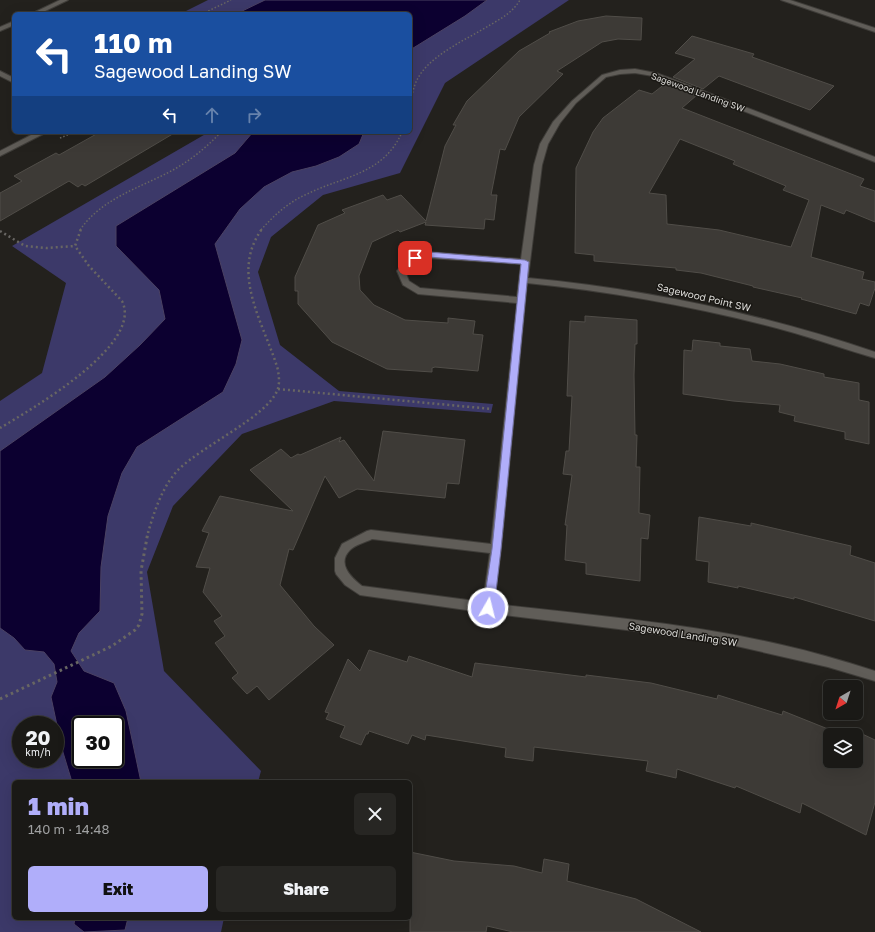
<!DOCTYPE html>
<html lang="en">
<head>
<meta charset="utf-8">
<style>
	body { margin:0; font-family:"Golos Text",sans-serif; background:#272623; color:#f1f3f6; height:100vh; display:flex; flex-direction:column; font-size:15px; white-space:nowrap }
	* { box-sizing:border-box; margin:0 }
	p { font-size:13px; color:#9fa0a1 }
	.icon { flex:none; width:22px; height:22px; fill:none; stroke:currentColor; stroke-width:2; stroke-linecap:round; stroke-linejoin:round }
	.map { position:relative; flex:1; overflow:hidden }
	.panel { position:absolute; left:12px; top:780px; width:400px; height:140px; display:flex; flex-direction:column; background:#1a1916; border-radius:6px; box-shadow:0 4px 16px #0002,0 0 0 1px #383835 }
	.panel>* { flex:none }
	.hud { position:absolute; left:12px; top:12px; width:400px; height:122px; border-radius:6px; box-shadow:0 4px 16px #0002,0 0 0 1px #383835; background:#1a4fa0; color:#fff; overflow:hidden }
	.needle { width:26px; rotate:219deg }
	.tools { position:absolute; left:823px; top:680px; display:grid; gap:8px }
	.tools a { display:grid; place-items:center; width:40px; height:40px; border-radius:6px; background:#1a1916; box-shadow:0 4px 16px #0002,0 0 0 1px #383835; font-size:20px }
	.speed { position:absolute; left:12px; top:716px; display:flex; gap:8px; font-size:20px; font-weight:700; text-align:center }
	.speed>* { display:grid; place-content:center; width:52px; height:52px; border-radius:50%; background:#1a1916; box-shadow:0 4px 16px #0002,0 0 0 1px #383835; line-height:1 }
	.speed small { font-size:10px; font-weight:400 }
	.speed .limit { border:2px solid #111; border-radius:6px; background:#fff; color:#111 }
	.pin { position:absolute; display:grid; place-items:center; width:34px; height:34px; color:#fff; margin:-17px; border-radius:8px; box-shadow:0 2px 6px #0006 }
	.me { position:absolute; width:44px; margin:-22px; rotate:8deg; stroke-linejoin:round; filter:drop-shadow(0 0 3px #0008) }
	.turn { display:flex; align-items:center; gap:14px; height:84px; padding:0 16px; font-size:18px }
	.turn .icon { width:52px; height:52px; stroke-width:2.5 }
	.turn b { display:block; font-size:28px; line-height:34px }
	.lanes { display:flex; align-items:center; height:38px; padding:0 16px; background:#0003; justify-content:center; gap:20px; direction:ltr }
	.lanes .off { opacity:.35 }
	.round { display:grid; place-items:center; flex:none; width:42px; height:42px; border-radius:6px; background:#272623 }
	.headline { display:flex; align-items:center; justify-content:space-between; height:68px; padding:0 16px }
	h1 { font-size:24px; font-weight:800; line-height:30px; color:#b0aefa }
	.cta { display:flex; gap:8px; margin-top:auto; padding:8px 16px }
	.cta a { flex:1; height:46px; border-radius:6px; background:#b0aefa; color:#111; font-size:16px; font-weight:800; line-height:46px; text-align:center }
	.cta a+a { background:#272623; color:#f1f3f6 }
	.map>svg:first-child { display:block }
	.green { fill:#3c3969; fill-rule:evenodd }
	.water { fill:#0c0030; stroke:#4b4263; fill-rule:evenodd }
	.building { fill:#3d3a36; stroke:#504d48; fill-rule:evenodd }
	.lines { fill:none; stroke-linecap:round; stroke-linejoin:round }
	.minor-casing { stroke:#3f3d39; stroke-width:2 }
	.path-far2 { stroke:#686663; stroke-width:1.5; stroke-dasharray:1.5 2; stroke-linecap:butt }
	.path-far1 { stroke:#686663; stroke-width:2.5; stroke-dasharray:2 3; stroke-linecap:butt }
	.path { stroke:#686663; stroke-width:3; stroke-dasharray:2.5 3.5; stroke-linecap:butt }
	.minor { fill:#605d58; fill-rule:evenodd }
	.route { fill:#b0aefa; stroke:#7271a2 }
	.labels { text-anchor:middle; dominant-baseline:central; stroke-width:3; stroke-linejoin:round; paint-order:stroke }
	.far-street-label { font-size:9px; fill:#dddcd9; stroke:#1a1814 }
	.street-label { font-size:10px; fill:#dddcd9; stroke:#1a1814 }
</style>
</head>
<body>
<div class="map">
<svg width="875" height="932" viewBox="0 0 875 932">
	<rect width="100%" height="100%" fill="#23211d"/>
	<!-- green -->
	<path class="green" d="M 208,0 L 569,0 L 445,83 L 400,173 L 323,195 L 271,237 L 258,272 L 280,345 L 339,391 L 493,404 L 491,413 L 334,401 L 242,434 L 173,506 L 147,572 L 164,671 L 261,771 L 258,782 L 14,782 L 14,918 L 224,918 L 221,932 L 0,932 L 0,401 L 42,373 L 66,283 L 12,246 L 209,132 L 410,132 L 410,14 L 180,14 ZM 21,725 L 55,725 L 55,759 L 21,759 ZM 81,725 L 115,725 L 115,759 L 81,759 Z"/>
	<!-- water -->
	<path class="water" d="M 265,0 L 487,0 L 465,16 L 410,50 L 410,14 L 236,14 Z
		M 253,132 L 364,132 L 359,144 L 339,157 L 316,166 L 292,172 L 264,187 L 240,209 L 215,244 L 242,340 L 236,364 L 223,392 L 137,447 L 122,473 L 108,516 L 101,567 L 100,611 L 79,633 L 71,651 L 84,671 L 114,683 L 126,711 L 141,782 L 72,782 L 62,749 L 51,697 L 57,682 L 54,664 L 44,652 L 25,650 L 14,638 L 0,628 L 0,451 L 105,377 L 140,345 L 165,319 L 159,290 L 116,246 L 116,226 L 235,153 ZM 81,725 L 115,725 L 115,759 L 81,759 Z
		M 75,918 L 128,918 L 125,930 L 84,932 L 74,924 Z"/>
	<!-- building -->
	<path class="building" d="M 606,16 L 642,18 L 641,40 L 618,39 L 602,42 L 557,71 L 563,74 L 519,117 L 505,150 L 500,149 L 491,195 L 497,195 L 494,220 L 485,219 L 484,229 L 425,225 L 426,222 L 400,232 L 398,230 L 372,242 L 359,276 L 360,290 L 374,305 L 405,320 L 448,323 L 448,318 L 475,321 L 473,334 L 483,335 L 478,371 L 435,367 L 432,368 L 432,372 L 387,369 L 332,342 L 298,304 L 298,291 L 295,291 L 295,277 L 318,225 L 345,213 L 342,210 L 383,195 L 387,200 L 401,195 L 426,221 L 445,146 L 456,125 L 453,125 L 467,101 L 519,51 L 550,33 L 549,32 L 578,21 Z
		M 692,36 L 754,54 L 752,57 L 834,86 L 810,110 L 719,76 L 703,89 L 673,77 L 695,59 L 675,53 Z
		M 666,83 L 697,95 L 682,108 L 864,179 L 860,186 L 875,191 L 875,222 L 846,210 L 844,214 L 821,205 L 811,257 L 864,272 L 862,279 L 875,282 L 875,288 L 869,306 L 860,303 L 856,314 L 801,299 L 802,298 L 753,287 L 753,286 L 701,273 L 676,270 L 676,268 L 594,261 L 594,255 L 575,253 L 576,168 L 593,132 L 603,118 L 639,90 L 652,94 ZM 680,139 L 735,161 L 733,164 L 786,186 L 783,190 L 809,200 L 791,247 L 719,230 L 667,224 L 666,195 L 649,193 Z
		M 100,132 L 176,132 L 85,186 L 82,184 L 78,187 L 69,181 L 0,221 L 0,193 L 22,181 L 14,176 L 56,153 L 59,155 Z
		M 585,316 L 637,320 L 637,344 L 635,344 L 634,375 L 635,435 L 637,435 L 636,467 L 640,467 L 639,513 L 650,515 L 648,539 L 641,538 L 640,581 L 586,574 L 586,563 L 565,560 L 567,525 L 565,525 L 572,475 L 563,474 L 566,451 L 569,451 L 572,396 L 567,396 L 570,321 L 585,322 Z
		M 693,340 L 720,343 L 720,346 L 750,349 L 752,361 L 780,364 L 824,374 L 824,377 L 859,383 L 859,400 L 869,402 L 869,444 L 845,439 L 845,432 L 794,421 L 795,416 L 779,412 L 780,405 L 733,401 L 683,394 L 684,350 L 692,351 Z
		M 383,431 L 465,440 L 459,484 L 447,483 L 445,498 L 357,489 L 339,498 L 325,476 L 293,550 L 289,549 L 280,585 L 314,626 L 334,645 L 269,700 L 257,686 L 247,694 L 232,678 L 238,673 L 215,643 L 225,636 L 214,621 L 222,616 L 203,592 L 210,568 L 196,567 L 209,533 L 202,531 L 220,496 L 293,511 L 250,470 L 281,449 L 291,458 L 298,454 L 300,455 L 341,437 L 339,442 L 344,440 L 374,481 Z
		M 699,517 L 751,526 L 751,523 L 851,546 L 850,555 L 875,563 L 875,621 L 794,597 L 794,599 L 738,586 L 738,588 L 708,582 L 709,562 L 696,560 Z
		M 369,650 L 407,662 L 409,656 L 472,677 L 475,663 L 586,677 L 586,675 L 651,683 L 717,699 L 718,695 L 782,715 L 783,711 L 843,735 L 830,735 L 830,761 L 856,761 L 856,735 L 854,735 L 856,731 L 875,740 L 875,802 L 866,835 L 802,803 L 800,813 L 736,786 L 735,788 L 677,769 L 676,778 L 646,771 L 648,761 L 534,747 L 533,761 L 505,757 L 506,748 L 426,735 L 425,740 L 412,735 L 408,744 L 369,731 L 368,734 L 366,734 L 361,745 L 340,737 L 345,726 L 326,719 L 329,713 L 325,712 L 348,659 L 360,671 Z
		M 410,852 L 454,861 L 514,866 L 542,873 L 544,859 L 569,864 L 567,881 L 636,899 L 701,932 L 513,932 L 487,926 L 486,932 L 410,932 Z"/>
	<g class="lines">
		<defs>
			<path id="minor" d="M 60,0 L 68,0 L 39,14 L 31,14 Z
				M 781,0 L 790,0 L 875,28 L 875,32 Z
				M 14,21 L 14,25 L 0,31 L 0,27 Z
				M 635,69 L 656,73 L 675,80 L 875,157 L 875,162 L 653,76 L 635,73 L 620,74 L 606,77 L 576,103 L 560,123 L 548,144 L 542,165 L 528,278 C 646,289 762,314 875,352 L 875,358 C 847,350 819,340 791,332 C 704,308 616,292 527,283 L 501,549 L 494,604 C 590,615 687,623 782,645 C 813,652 844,661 875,671 L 875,681 L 828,667 L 732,645 L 635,631 L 488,613 L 360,595 L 345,585 L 336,574 L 335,571 L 335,558 L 342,544 L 367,531 L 371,530 L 491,544 L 517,303 L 418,294 L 403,285 L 397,271 L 406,260 L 428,252 L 521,259 L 534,165 L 540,144 L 553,122 L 572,101 L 602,75 L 620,70 ZM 428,258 L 521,264 L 517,297 L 420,288 L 409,281 L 405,271 L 415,262 ZM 372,539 L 490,553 L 483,602 L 362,586 C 352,578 336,564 350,550 C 355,545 366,542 372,539 Z
				M 0,71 L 14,78 L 14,83 L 0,76 Z
				M 37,132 L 47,132 L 0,156 L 0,151 Z"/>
		</defs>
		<!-- minor casing -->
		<use href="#minor" class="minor-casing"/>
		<!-- path-far2 -->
		<path class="path-far2" d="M 202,14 L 231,0
			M 410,103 C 412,96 413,89 416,82 C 427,56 466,40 490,25 C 502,18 513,12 520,0
			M 60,138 L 75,132
			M 80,230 C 102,198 140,188 173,170 C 191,160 207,147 221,132
			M 261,230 C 274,215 289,202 307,194 C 344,176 384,174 402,132"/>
		<!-- path-far1 -->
		<path class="path-far1" d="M 0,231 L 25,246 L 46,248 L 75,246
			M 278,389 L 492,409
			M 0,428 C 30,410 144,345 122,301 L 89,266 L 75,246 L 81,229
			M 148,533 C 154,512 162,487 178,470 C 202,446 266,417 277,391 C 280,384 279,377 278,370 C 265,325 229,274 262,229"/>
		<!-- path -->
		<path class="path" d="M 0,699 L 112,646 L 135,630 L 139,625 L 142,614 L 141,571 L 148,532"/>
		<!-- minor -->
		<use href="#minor" class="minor"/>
	</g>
	<!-- route -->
	<path class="route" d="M 428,252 L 525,260 L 529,262 L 501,549 L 494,608 L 492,611 L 488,612 L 485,611 L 483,608 L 492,549 L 521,264 L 428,257 L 415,260 L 411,258 L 413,256 Z"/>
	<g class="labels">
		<!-- far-street labels -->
		<g class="far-street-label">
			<text transform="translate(698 92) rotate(20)">Sagewood Landing SW</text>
		</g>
		<!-- street labels -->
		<g class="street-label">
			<text transform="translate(704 297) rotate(13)">Sagewood Point SW</text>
			<text transform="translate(683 634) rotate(9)">Sagewood Landing SW</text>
		</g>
	</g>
</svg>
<div class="tools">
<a><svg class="needle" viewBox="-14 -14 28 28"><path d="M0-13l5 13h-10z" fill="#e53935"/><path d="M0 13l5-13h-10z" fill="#9fa0a1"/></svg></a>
<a><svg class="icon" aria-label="layers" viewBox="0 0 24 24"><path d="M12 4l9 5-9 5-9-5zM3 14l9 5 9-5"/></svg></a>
</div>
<div class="speed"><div>20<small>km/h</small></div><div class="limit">30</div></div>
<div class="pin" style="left:415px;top:258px;background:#d93025"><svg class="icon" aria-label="arrive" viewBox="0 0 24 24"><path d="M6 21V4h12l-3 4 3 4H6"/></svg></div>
<svg class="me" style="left:488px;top:608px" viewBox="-20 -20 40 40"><circle r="17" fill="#b0aefa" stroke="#fff" stroke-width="3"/><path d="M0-11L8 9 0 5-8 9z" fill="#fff"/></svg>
<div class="hud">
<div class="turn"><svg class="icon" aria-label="left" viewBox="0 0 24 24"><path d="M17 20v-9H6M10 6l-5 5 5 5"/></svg><div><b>110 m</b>Sagewood Landing SW</div></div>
<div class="lanes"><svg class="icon" aria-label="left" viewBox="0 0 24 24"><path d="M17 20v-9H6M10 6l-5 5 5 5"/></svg><svg class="icon off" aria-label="ahead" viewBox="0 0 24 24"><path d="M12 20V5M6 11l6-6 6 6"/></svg><svg class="icon off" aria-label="right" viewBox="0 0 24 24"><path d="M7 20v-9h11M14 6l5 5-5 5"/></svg></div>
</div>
<section class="panel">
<div class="headline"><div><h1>1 min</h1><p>140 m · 14:48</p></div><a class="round"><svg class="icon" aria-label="close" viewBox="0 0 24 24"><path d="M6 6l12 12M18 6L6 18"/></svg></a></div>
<div class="cta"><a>Exit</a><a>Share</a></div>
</section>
</div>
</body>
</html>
